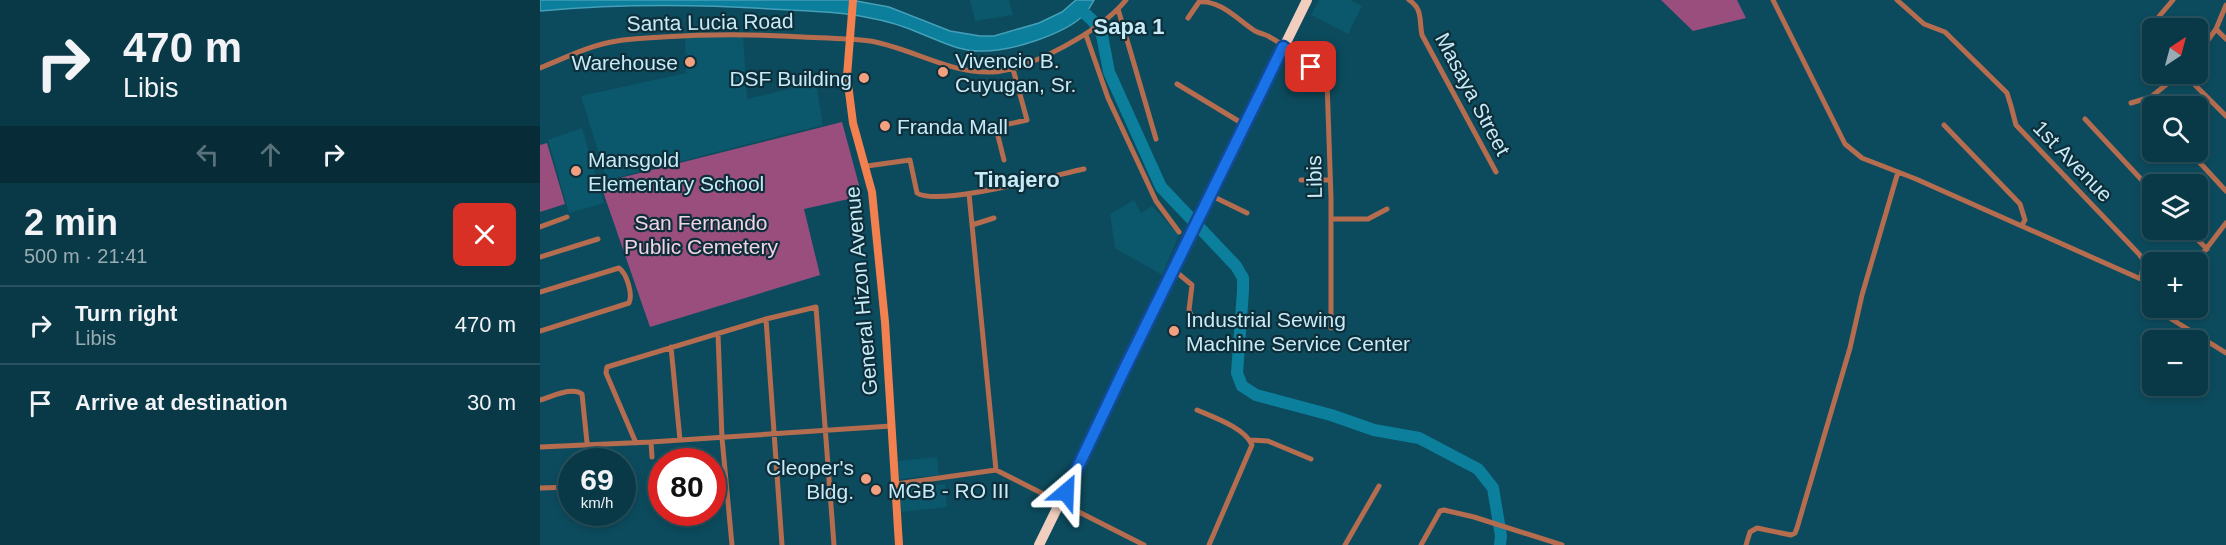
<!DOCTYPE html>
<html lang="en">
<head>
<meta charset="utf-8">
<style>
	body { margin:0; font-family:Arial,sans-serif; background:#174351; color:#f1f3f6; height:100vh; display:flex; flex-direction:column; font-size:22px; white-space:nowrap }
	* { box-sizing:border-box; margin:0 }
	p { font-size:20px; color:#99acb3 }
	.icon { flex:none; width:33px; height:33px; fill:none; stroke:currentColor; stroke-width:2; stroke-linecap:round; stroke-linejoin:round }
	.map { position:relative; flex:1; overflow:hidden }
	.side { display:flex; flex-direction:column; background:#093846; width:540px }
	.side>* { flex:none }
	.hud { background:#093846; color:#f1f3f6; overflow:hidden }
	.needle { width:39px; rotate:36deg }
	.buttons { position:absolute; left:1602px; top:18px; display:grid; gap:12px }
	.buttons a { display:grid; place-items:center; width:66px; height:66px; border-radius:9px; background:#093846; box-shadow:0 3px 9px #0003,0 0 0 2px #29525f; font-size:30px }
	.speed { position:absolute; left:18px; top:448px; display:flex; gap:12px; font-size:30px; font-weight:700; text-align:center }
	.speed>* { display:grid; place-content:center; width:78px; height:78px; border-radius:50%; background:#093846; box-shadow:0 3px 9px #0003,0 0 0 2px #29525f; line-height:1 }
	.speed small { font-size:15px; font-weight:400 }
	.speed .limit { border:9px solid #d22; background:#fff; color:#111 }
	.pin { position:absolute; display:grid; place-items:center; width:51px; height:51px; color:#fff; margin:-26px; border-radius:12px; box-shadow:0 3px 9px #0006 }
	.me { position:absolute; width:66px; margin:-33px; rotate:26deg; stroke-linejoin:round; filter:drop-shadow(0 0 4px #0008) }
	.turn { display:flex; align-items:center; gap:21px; height:126px; padding:0 24px; font-size:27px }
	.turn .icon { width:78px; height:78px; stroke-width:2.5 }
	.turn b { display:block; font-size:42px; line-height:51px }
	.lanes { display:flex; align-items:center; height:57px; padding:0 24px; background:#0003; justify-content:center; gap:30px; direction:ltr }
	.lanes .off { opacity:.35 }
	.round { display:grid; place-items:center; flex:none; width:63px; height:63px; border-radius:9px; background:#174351 }
	.overview { display:flex; align-items:center; justify-content:space-between; height:102px; padding:0 24px }
	h1 { font-size:36px; font-weight:600; line-height:45px }
	ul { padding:0; list-style:none }
	li { display:flex; align-items:center; gap:18px; height:78px; padding:0 24px; border-top:2px solid #29525f }
	li div { flex:1 }
	li b { display:block; font-size:22px }
	li em { font-style:normal }
	main { display:flex; flex:1; min-height:0 }
	.map>svg:first-child { display:block }
	.built { fill:#0b576c }
	.green { fill:#994e7e }
	.water { fill:#0c7f9d; stroke:#449fb8; stroke-width:1.5 }
	.lines { fill:none; stroke-linecap:round; stroke-linejoin:round }
	.river { stroke:#0c7f9d; stroke-width:12 }
	.street { stroke:#b56c4f; stroke-width:5 }
	.secondary { stroke:#f3804f; stroke-width:8 }
	.highway { stroke:#f2cebf; stroke-width:10 }
	.route-casing { stroke:#114b97; stroke-width:15 }
	.route { stroke:#1a73e8; stroke-width:10 }
	.poi-dot { fill:#f2a07f; stroke:#0e2e39; stroke-width:2 }
	.labels { text-anchor:middle; dominant-baseline:central; stroke-width:4.5; stroke-linejoin:round; paint-order:stroke }
	.street-label { font-size:21px; fill:#c7eaf8; stroke:#0e2e39 }
	.poi-label { font-size:21px; fill:#c7eaf8; stroke:#0e2e39; text-anchor:start }
	.park-label { font-size:21px; fill:#f2d4e5; stroke:#0e2e39 }
	.neighbourhood-label { font-size:22px; font-weight:bold; fill:#c7eaf8; stroke:#0e2e39 }
</style>
</head>
<body>
<main>
<section class="side">
<div class="hud">
<div class="turn"><svg class="icon" aria-label="right" viewBox="0 0 24 24"><path d="M7 20v-9h11M14 6l5 5-5 5"/></svg><div><b>470 m</b>Libis</div></div>
<div class="lanes"><svg class="icon off" aria-label="left" viewBox="0 0 24 24"><path d="M17 20v-9H6M10 6l-5 5 5 5"/></svg><svg class="icon off" aria-label="ahead" viewBox="0 0 24 24"><path d="M12 20V5M6 11l6-6 6 6"/></svg><svg class="icon" aria-label="right" viewBox="0 0 24 24"><path d="M7 20v-9h11M14 6l5 5-5 5"/></svg></div>
</div>
<div class="overview"><div><h1>2 min</h1><p>500 m · 21:41</p></div><a class="round" style="background:#d93025;color:#fff"><svg class="icon" aria-label="close" viewBox="0 0 24 24"><path d="M6 6l12 12M18 6L6 18"/></svg></a></div>
<ul>
<li><svg class="icon" aria-label="right" viewBox="0 0 24 24"><path d="M7 20v-9h11M14 6l5 5-5 5"/></svg><div><b>Turn right</b><p>Libis</p></div><em>470 m</em></li>
<li><svg class="icon" aria-label="arrive" viewBox="0 0 24 24"><path d="M6 21V4h12l-3 4 3 4H6"/></svg><div><b>Arrive at destination</b></div><em>30 m</em></li>
</ul>
</section>
<div class="map">
<svg width="1686" height="545" viewBox="0 0 1686 545">
	<rect width="100%" height="100%" fill="#0c4b5d"/>
	<!-- built -->
	<path class="built" d="M 430,0 L 469,0 L 473,15 L 435,21 Z
		M 779,0 L 810,0 L 822,6 L 808,34 L 771,15 Z
		M 203,35 L 207,99 L 276,83 L 283,125 L 67,180 L 41,96 L 146,73 L 145,36 Z
		M 42,128 L 64,203 L 29,213 L 8,140 Z
		M 594,200 L 601,213 L 612,206 L 639,235 L 622,275 L 575,248 L 570,214 Z
		M 397,457 L 399,475 L 359,479 L 358,461 Z
		M 405,484 L 407,507 L 361,512 L 360,488 Z"/>
	<!-- green -->
	<path class="green" d="M 1121,0 L 1197,0 L 1206,18 L 1153,31 Z
		M 302,122 L 322,196 L 264,209 L 280,275 L 110,327 L 60,183 Z
		M 7,143 L 25,204 L 0,212 L 0,145 Z"/>
	<!-- water -->
	<path class="water" d="M 0,0 L 311,0 L 349,7 L 410,31 L 440,36 L 454,36 L 499,23 L 522,12 L 536,0 L 554,0 C 551,5 548,11 544,15 C 523,35 471,51 443,51 C 421,52 402,42 382,34 C 366,27 348,21 330,18 C 298,11 264,11 231,9 C 153,4 78,4 0,11 Z"/>
	<g class="lines">
		<!-- river -->
		<path class="river" d="M 540,9 L 553,21 L 562,35 L 569,72 L 621,187 L 696,266 L 703,278 L 703,291 L 697,373 L 702,386 L 716,395 L 791,415 L 834,430 L 879,438 L 938,469 L 953,488 L 961,536 L 960,545"/>
		<!-- street -->
		<path class="street" d="M 869,0 C 883,9 879,20 882,35 L 956,172
			M 1233,0 L 1305,144 L 1322,158 L 1376,179 L 1612,284
			M 1357,0 L 1384,24 L 1405,32 L 1462,88 L 1467,93 L 1471,106 L 1476,125 L 1599,254 L 1604,261 L 1601,278
			M 578,9 L 616,139
			M 648,18 L 659,2 C 681,0 698,20 715,31 C 719,33 723,34 728,36 C 743,44 775,68 787,81 L 791,198 L 791,328
			M 1676,29 L 1686,39
			M 546,35 L 568,98 L 616,201 L 639,232
			M 1612,39 L 1610,32 L 1611,26 L 1633,0
			M 1658,54 L 1676,29 L 1686,5
			M 0,68 C 25,58 50,45 77,41 C 91,38 107,38 122,37 C 169,34 215,34 263,37 C 285,38 308,38 330,41 C 372,48 409,74 453,72 C 491,69 562,30 586,0
			M 1644,74 L 1686,116
			M 637,84 L 705,125
			M 1603,101 L 1612,111
			M 1591,103 L 1611,97 L 1639,74
			M 1545,119 L 1612,191
			M 1404,125 L 1480,204 L 1485,220 L 1482,225
			M 456,128 L 464,160
			M 432,132 L 487,120 L 473,69
			M 1650,152 L 1686,191
			M 327,166 L 370,160 L 377,193 C 398,207 515,175 544,169
			M 761,180 L 790,180
			M 429,194 L 456,470
			M 672,196 L 707,213
			M 791,219 L 828,219 L 847,209
			M 432,225 L 454,218
			M 0,227 L 27,217
			M 1648,230 L 1667,249
			M 0,257 L 58,239
			M 1656,262 L 1686,223
			M 634,270 L 652,285 L 649,310 L 654,322
			M 0,292 L 79,268 C 87,274 93,294 89,303 L 0,331
			M 1618,308 L 1617,310 L 1686,353
			M 226,319 L 242,545
			M 178,334 L 182,438 L 192,545
			M 131,347 L 140,440
			M 0,400 C 12,397 32,386 42,394 L 49,462
			M 657,410 C 673,417 705,428 712,445 L 669,545
			M 710,440 L 728,441 L 771,459
			M 111,442 L 112,457
			M 96,443 L 66,373 L 67,367 L 226,319 L 276,307 L 294,545
			M 0,447 L 111,442 L 351,426
			M 356,484 L 456,470 L 604,545
			M 0,488 L 32,487
			M 805,545 L 839,486
			M 881,545 L 900,511 L 904,510 L 934,517 L 1022,545
			M 1206,545 L 1210,532 L 1217,528 L 1251,535 L 1255,533 L 1257,528 L 1310,348 L 1322,295 L 1358,172"/>
		<!-- secondary -->
		<path class="secondary" d="M 313,0 L 307,76 L 313,123 L 332,192 L 345,322 L 359,545"/>
		<!-- highway -->
		<path class="highway" d="M 499,545 L 767,0"/>
	</g>
	<g class="lines">
		<defs>
			<path id="route" d="M 526,492 L 583,372 L 743,47 L 771,67"/>
		</defs>
		<!-- route casing -->
		<use href="#route" class="route-casing"/>
		<!-- route -->
		<use href="#route" class="route"/>
	</g>
	<!-- markers -->
	<g class="poi-dot">
		<circle cx="150" cy="62" r="6"/>
		<circle cx="403" cy="72" r="6"/>
		<circle cx="324" cy="78" r="6"/>
		<circle cx="345" cy="126" r="6"/>
		<circle cx="36" cy="171" r="6"/>
		<circle cx="634" cy="331" r="6"/>
		<circle cx="326" cy="479" r="6"/>
		<circle cx="336" cy="490" r="6"/>
	</g>
	<g class="labels">
		<!-- street labels -->
		<g class="street-label">
			<text transform="translate(170 22) rotate(-1)">Santa Lucia Road</text>
			<text transform="translate(933 94) rotate(62)">Masaya Street</text>
			<text transform="translate(1533 161) rotate(46)">1st Avenue</text>
			<text transform="translate(774 177) rotate(-91)">Libis</text>
			<text transform="translate(321 291) rotate(-95)">General Hizon Avenue</text>
		</g>
		<!-- poi labels -->
		<g class="poi-label">
			<text x="415" y="60">Vivencio B.<tspan x="415" dy="24">Cuyugan, Sr.</tspan></text>
			<text x="138" y="62" text-anchor="end">Warehouse</text>
			<text x="312" y="78" text-anchor="end">DSF Building</text>
			<text x="357" y="126">Franda Mall</text>
			<text x="48" y="159">Mansgold<tspan x="48" dy="24">Elementary School</tspan></text>
			<text x="646" y="319">Industrial Sewing<tspan x="646" dy="24">Machine Service Center</tspan></text>
			<text x="314" y="467" text-anchor="end">Cleoper's<tspan x="314" dy="24">Bldg.</tspan></text>
			<text x="348" y="490">MGB - RO III</text>
		</g>
		<!-- park labels -->
		<g class="park-label">
			<text x="161" y="222">San Fernando<tspan x="161" dy="24">Public Cemetery</tspan></text>
		</g>
		<!-- neighbourhood labels -->
		<g class="neighbourhood-label">
			<text x="589" y="26">Sapa 1</text>
			<text x="477" y="179">Tinajero</text>
		</g>
	</g>
</svg>
<div class="buttons">
<a><svg class="needle" viewBox="-14 -14 28 28"><path d="M0-13l5 13h-10z" fill="#e53935"/><path d="M0 13l5-13h-10z" fill="#99acb3"/></svg></a>
<a><svg class="icon" aria-label="search" viewBox="0 0 24 24"><circle cx="10" cy="10" r="6"/><path d="M15 15l6 6"/></svg></a>
<a><svg class="icon" aria-label="layers" viewBox="0 0 24 24"><path d="M12 4l9 5-9 5-9-5zM3 14l9 5 9-5"/></svg></a>
<a>+</a>
<a>−</a>
</div>
<div class="speed"><div>69<small>km/h</small></div><div class="limit">80</div></div>
<div class="pin" style="left:771px;top:67px;background:#d93025"><svg class="icon" aria-label="arrive" viewBox="0 0 24 24"><path d="M6 21V4h12l-3 4 3 4H6"/></svg></div>
<svg class="me" style="left:526px;top:492px" viewBox="-20 -20 40 40"><path d="M0-17L14 15 0 8-14 15z" fill="#1a73e8" stroke="#fff" stroke-width="4"/></svg>
</div>
</main>
</body>
</html>
